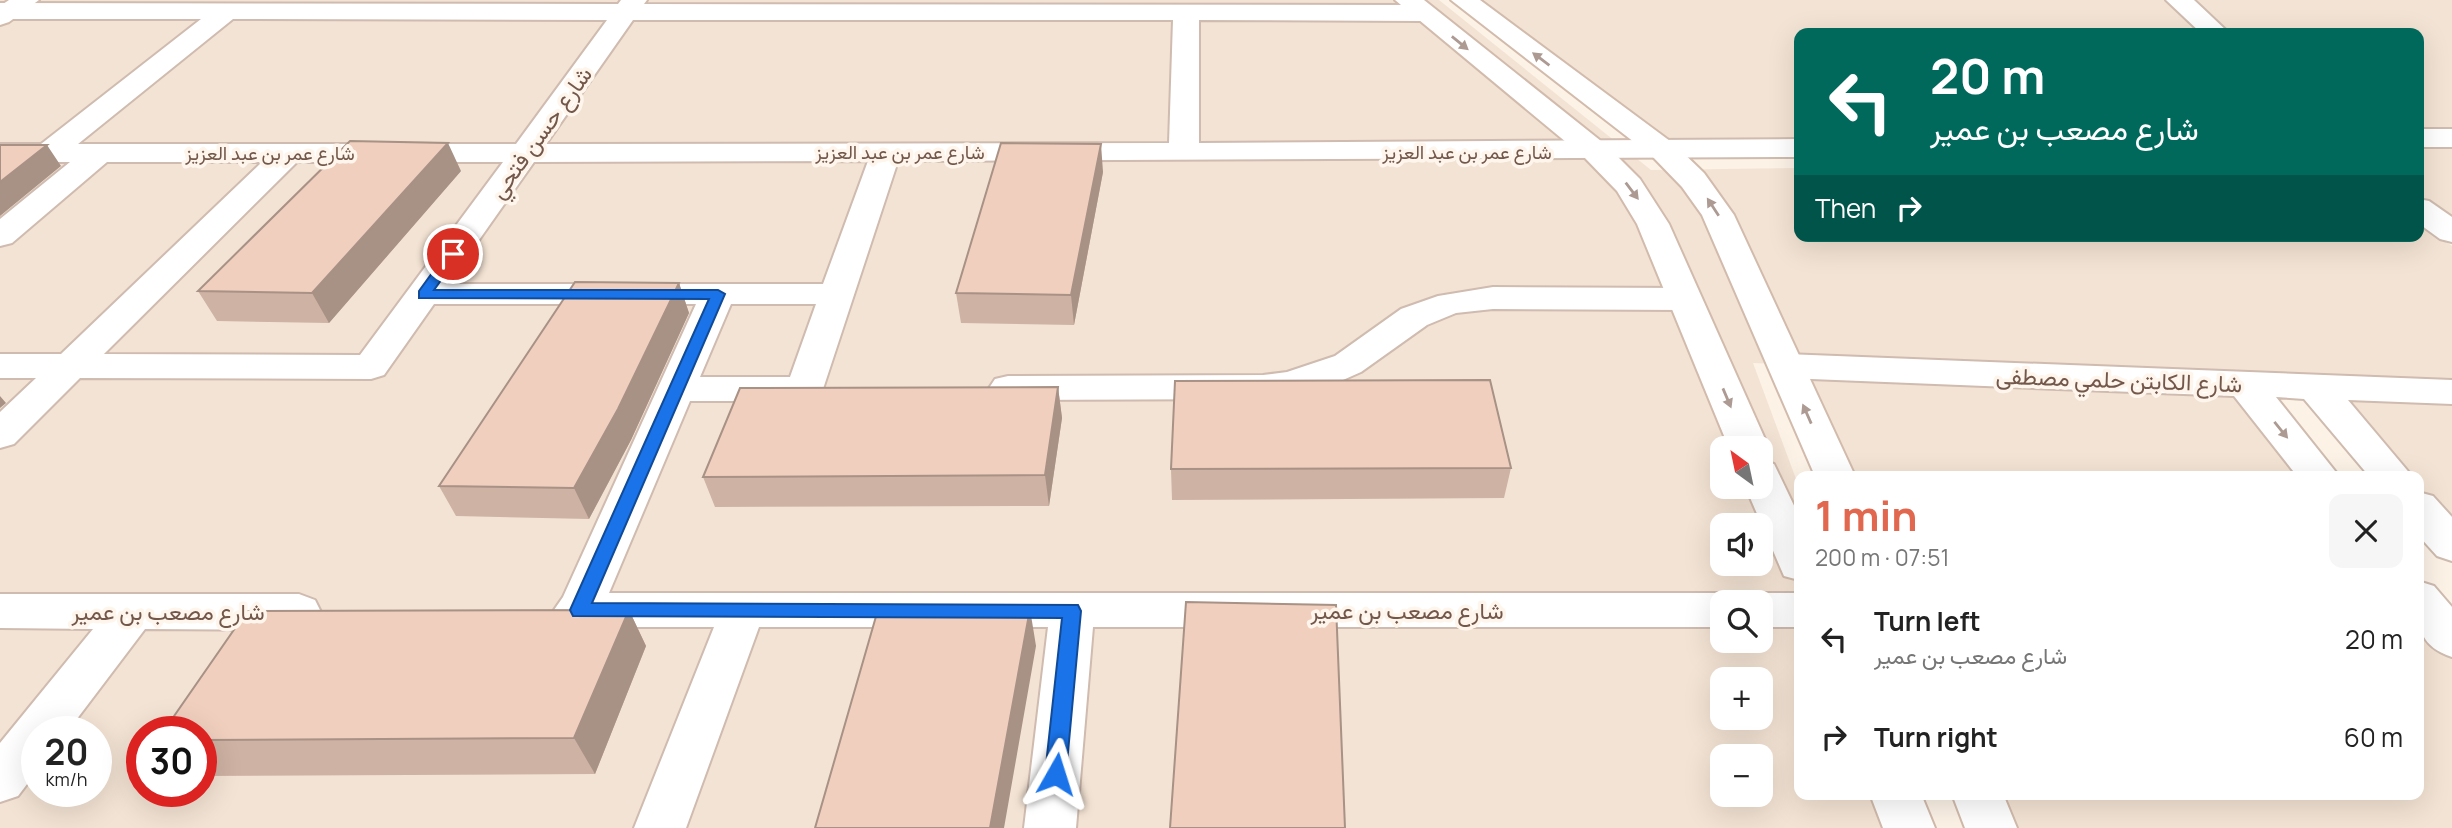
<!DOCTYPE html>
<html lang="en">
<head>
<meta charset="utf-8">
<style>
	body { margin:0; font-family:Manrope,Vazirmatn,sans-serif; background:#f6f6f6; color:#222; height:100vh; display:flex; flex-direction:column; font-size:26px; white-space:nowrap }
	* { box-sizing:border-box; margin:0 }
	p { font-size:23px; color:#767676 }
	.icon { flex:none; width:38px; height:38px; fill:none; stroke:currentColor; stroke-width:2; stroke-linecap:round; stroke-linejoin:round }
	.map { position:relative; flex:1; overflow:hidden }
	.sheet { position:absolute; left:1794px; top:471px; width:630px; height:329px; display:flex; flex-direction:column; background:#fff; border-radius:14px; box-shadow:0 7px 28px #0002 }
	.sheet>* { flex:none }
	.guide { position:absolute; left:1794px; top:28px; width:630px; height:214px; border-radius:14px; box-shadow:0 7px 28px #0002; background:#00695c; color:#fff; overflow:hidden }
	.needle { width:46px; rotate:327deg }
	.tools { position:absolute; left:1710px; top:436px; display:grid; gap:14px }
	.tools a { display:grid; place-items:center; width:63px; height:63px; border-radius:14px; background:#fff; box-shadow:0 7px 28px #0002; font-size:35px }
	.speed { position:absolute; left:21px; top:716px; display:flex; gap:14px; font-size:35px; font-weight:700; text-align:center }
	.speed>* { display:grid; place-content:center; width:91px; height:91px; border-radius:50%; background:#fff; box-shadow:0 7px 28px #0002; line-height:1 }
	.speed small { font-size:18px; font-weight:400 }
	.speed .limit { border:10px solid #d22; background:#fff; color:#111 }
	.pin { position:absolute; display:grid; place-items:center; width:60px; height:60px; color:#fff; margin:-30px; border:4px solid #fff; border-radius:50%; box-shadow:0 2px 7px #0007 }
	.me { position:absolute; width:77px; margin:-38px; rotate:6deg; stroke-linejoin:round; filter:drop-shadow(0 0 5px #0008) }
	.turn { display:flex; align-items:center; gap:24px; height:147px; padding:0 21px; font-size:32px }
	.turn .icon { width:91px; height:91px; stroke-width:2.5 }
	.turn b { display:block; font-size:49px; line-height:60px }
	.then { display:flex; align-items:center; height:66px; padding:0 21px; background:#0003; gap:14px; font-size:26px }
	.round { display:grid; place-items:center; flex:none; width:74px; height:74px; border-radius:14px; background:#f6f6f6 }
	.overview { display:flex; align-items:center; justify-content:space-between; height:119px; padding:0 21px }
	h1 { font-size:42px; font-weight:700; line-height:52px; color:#e2674f }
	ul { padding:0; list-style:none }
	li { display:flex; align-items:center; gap:21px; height:98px; padding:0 21px }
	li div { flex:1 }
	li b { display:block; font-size:26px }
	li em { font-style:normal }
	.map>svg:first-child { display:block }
	.residential { fill:#f3e3d4; fill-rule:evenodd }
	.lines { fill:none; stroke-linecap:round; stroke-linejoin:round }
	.street-casing { stroke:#cfbbaf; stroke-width:4 }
	.secondary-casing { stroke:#d2bbac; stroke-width:4 }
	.street { fill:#fff; fill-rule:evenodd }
	.secondary { fill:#fff; fill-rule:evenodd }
	.wall { fill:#ceb2a3 }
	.shaded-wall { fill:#a89185 }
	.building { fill:#f0cfbe; stroke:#a89185; stroke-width:2 }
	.oneway { fill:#ac9a93 }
	.route { fill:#1a73e8; stroke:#114b97; stroke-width:2 }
	.labels { text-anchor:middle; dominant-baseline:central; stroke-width:7; stroke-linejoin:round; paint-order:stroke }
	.far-street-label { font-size:19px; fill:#74574b; stroke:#fef6ec }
	.street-label { font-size:23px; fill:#74574b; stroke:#fef6ec }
</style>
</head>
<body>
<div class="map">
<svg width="2452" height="828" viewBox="0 0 2452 828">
	<rect width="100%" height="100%" fill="#fcf2e6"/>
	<!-- residential -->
	<path class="residential" d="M 0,0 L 1439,0 L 1651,170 L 1799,168 L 1799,236 L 2418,236 L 2419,223 L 2452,246 L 2452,388 L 1753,363 L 1799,487 L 1799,794 L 1913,795 L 1925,828 L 0,828 ZM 1722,448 L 1760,448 L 1760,486 L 1722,486 ZM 1722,525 L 1760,525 L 1760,564 L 1722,564 ZM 1722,602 L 1760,602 L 1760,640 L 1722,640 ZM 1722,679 L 1760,679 L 1760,718 L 1722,718 ZM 37,732 L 96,732 L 96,791 L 37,791 ZM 142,732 L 201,732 L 201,791 L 142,791 ZM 1722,756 L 1760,756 L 1760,794 L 1722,794 Z
		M 1467,0 L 2452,0 L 2452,134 L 2419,134 L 2418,33 L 1799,33 L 1799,143 L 1666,145 Z
		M 2418,140 L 2452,140 L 2452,230 L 2419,207 Z
		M 1787,367 L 2243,385 L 2318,476 L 1836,476 Z
		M 2318,388 L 2452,393 L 2452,542 L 2419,504 L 2418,476 L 2395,476 Z
		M 2419,600 L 2452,641 L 2452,828 L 1994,828 L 1979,795 L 2418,794 Z"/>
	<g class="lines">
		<defs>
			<path id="street" d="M 621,0 L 647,0 L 644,4 L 1422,5 L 1431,8 L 1435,13 L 1431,18 L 1422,21 L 1199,20 L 1199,143 L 1799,139 L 1799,157 L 898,161 L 823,389 L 817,398 L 804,401 L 690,401 L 609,593 L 1722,593 L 1738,598 L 1740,602 L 1722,602 L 1722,627 L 1093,627 L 1076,828 L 1024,828 L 1048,627 L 759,627 L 686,828 L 634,828 L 714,627 L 576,627 L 560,622 L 554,610 L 563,597 L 696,304 L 434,304 L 384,375 L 371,379 L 80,378 L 14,444 L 0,448 L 0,412 L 36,378 L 0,378 L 0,354 L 61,354 L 262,162 L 107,162 L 12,243 L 0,246 L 0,219 L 70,162 L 0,162 L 0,144 L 41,144 L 201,19 L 0,19 L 0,3 L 618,4 ZM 233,19 L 607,20 L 516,144 L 78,144 ZM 633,20 L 1173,20 L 1169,143 L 546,144 ZM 868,161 L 823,284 L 448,284 L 534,162 ZM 297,162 L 503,162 L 360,355 L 104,354 ZM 731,304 L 816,304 L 790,377 L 700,377 Z
				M 2166,0 L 2194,0 L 2229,33 L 2201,33 Z
				M 2418,129 L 2452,129 L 2452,147 L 2418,147 Z
				M 2418,199 L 2429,201 L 2452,217 L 2452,242 L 2440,239 L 2418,223 Z
				M 1493,287 L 1685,288 L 1697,292 L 1702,299 L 1697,306 L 1685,310 L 1493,309 L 1456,313 L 1427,325 L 1361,372 L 1343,380 L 1287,396 L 1263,399 L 1008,400 L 995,397 L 989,388 L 995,379 L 1008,376 L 1263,375 L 1287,372 L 1335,356 L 1401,309 L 1438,296 Z
				M 1786,354 L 2452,380 L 2452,404 L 2348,400 L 2412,476 L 2369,476 L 2304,399 L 2276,397 L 2339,476 L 2297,476 L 2234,396 L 1786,378 L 1773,374 L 1768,366 L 1773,358 Z
				M 2418,492 L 2433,496 L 2452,517 L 2452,561 L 2437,556 L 2418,535 Z
				M 2418,581 L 2434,586 L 2452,607 L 2452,657 C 2412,644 2418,616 2418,581 Z
				M 1760,593 L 1799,593 L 1799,627 L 1760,627 L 1760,602 L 1742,602 L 1744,598 Z
				M 0,594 L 299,594 L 315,600 L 321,612 L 315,624 L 299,630 L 145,629 L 67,732 L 37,732 L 37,771 L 18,796 L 0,802 L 0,743 L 93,629 L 0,628 Z"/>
			<path id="secondary" d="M 9,0 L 39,0 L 9,22 L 0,25 L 0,6 Z
				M 1395,0 L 1424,0 L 1606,145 L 1640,179 L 1669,224 L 1769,448 L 1763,458 L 1760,458 L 1760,448 L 1729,448 L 1637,224 L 1617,191 L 1584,157 Z
				M 1451,0 L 1480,0 L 1674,144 L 1704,173 L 1734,215 L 1855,476 L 1815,476 L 1702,215 L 1682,187 L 1652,156 Z
				M 1760,460 L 1774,464 L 1799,516 L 1799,580 L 1784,576 L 1745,486 L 1760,486 Z
				M 1870,794 L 1921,794 L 1935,828 L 1883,828 Z
				M 1952,794 L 2003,794 L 2017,828 L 1965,828 Z"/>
		</defs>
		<!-- street casing -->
		<use href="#street" class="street-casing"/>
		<!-- secondary casing -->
		<use href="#secondary" class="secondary-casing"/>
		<!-- street -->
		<use href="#street" class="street"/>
		<!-- secondary -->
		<use href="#secondary" class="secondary"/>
	</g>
	<!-- wall -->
	<path class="wall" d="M 461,171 L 329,323 L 217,321 L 198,291 Z
		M 1103,172 L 1074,325 L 961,323 L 956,293 Z
		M 679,283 L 689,313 L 631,440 L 589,519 L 456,516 L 439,486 Z
		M 1058,387 L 1062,418 L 1049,506 L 715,507 L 703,477 Z
		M 1511,468 L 1504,498 L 1172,500 L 1171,469 Z
		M 629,610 L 646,646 L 595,774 L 201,776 L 201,732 Z"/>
	<!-- shaded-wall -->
	<path class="shaded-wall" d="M 448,143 L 461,171 L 329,323 L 312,293 Z
		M 1101,144 L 1103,172 L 1074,325 L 1071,295 Z
		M 47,145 L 61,166 L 0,216 L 0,182 Z
		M 679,283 L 689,313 L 631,440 L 589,519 L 574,488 Z
		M 1058,387 L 1062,418 L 1049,506 L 1045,475 Z
		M 0,396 L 6,403 L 0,408 Z
		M 1030,609 L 1036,646 L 1004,828 L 990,828 Z
		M 629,610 L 646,646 L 595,774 L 574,738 Z"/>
	<!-- building -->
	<path class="building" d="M 350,141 L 448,143 L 312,293 L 198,291 Z
		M 1001,143 L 1101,144 L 1071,295 L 956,293 Z
		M 0,145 L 47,145 L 0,182 Z
		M 575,282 L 679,283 L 618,409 L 574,488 L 439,486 Z
		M 1490,380 L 1511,468 L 1171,469 L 1175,381 Z
		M 1058,387 L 1045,475 L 703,477 L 740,388 Z
		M 1186,602 L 1336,605 L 1345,828 L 1170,828 Z
		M 879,606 L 1030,609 L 990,828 L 815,828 Z
		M 629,610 L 574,738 L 201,740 L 201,732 L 163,732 L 247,611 Z"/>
	<!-- one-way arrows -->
	<defs><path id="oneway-solid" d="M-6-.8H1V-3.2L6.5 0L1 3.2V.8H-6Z" transform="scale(1.75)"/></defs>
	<g class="oneway">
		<use href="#oneway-solid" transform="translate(1460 43) rotate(39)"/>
		<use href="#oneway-solid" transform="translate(1541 59) rotate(-143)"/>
		<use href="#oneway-solid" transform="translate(1632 191) rotate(53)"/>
		<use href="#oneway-solid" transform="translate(1713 207) rotate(-123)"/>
		<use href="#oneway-solid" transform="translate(1727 398) rotate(67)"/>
		<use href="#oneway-solid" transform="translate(1807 414) rotate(-114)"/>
		<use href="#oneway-solid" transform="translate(2281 430) rotate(51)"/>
	</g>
	<!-- route -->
	<path class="route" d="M 453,250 L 460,254 L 434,290 L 718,290 L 725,294 L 592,603 L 1078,605 L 1081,611 L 1066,774 L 1063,780 L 1056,783 L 1048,780 L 1045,774 L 1062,618 L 573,616 L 570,610 L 709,299 L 419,298 L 419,291 L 448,251 Z"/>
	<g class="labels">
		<!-- far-street labels -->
		<g class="far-street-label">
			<text x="900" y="152">شارع عمر بن عبد العزيز</text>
			<text x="1467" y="152">شارع عمر بن عبد العزيز</text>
			<text x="270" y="153">شارع عمر بن عبد العزيز</text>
		</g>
		<!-- street labels -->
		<g class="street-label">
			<text transform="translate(540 132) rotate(-54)">شارع حسن فتحي</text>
			<text transform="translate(2119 379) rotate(2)">شارع الكابتن حلمي مصطفى</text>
			<text x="1407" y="610">شارع مصعب بن عمير</text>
			<text x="168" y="611">شارع مصعب بن عمير</text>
		</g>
	</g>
</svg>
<div class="tools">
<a><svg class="needle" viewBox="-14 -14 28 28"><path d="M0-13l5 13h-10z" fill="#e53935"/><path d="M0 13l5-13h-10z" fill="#767676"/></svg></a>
<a><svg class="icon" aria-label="sound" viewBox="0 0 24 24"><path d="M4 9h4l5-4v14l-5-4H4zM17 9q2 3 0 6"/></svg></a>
<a><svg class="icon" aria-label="search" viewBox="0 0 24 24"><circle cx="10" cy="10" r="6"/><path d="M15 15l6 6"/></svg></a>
<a>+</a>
<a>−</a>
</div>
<div class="speed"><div>20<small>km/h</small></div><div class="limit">30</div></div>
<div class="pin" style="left:453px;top:254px;background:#d93025"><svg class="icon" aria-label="arrive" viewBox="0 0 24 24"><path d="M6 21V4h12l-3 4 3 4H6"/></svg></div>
<svg class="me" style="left:1056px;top:774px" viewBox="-20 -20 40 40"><path d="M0-17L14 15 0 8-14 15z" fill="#1a73e8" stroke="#fff" stroke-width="4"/></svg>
<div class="guide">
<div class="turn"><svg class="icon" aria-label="left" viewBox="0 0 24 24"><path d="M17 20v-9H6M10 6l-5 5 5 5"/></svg><div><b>20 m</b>شارع مصعب بن عمير</div></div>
<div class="then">Then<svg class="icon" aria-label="right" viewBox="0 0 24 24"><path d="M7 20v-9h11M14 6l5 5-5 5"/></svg></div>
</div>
<section class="sheet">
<div class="overview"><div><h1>1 min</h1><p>200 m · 07:51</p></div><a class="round"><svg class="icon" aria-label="close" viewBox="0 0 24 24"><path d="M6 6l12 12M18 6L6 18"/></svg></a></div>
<ul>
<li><svg class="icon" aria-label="left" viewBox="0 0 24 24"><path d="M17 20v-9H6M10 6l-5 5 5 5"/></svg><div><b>Turn left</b><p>شارع مصعب بن عمير</p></div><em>20 m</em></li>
<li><svg class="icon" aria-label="right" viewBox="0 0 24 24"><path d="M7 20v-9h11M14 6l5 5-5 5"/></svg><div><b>Turn right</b></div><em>60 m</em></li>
</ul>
</section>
</div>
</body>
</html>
